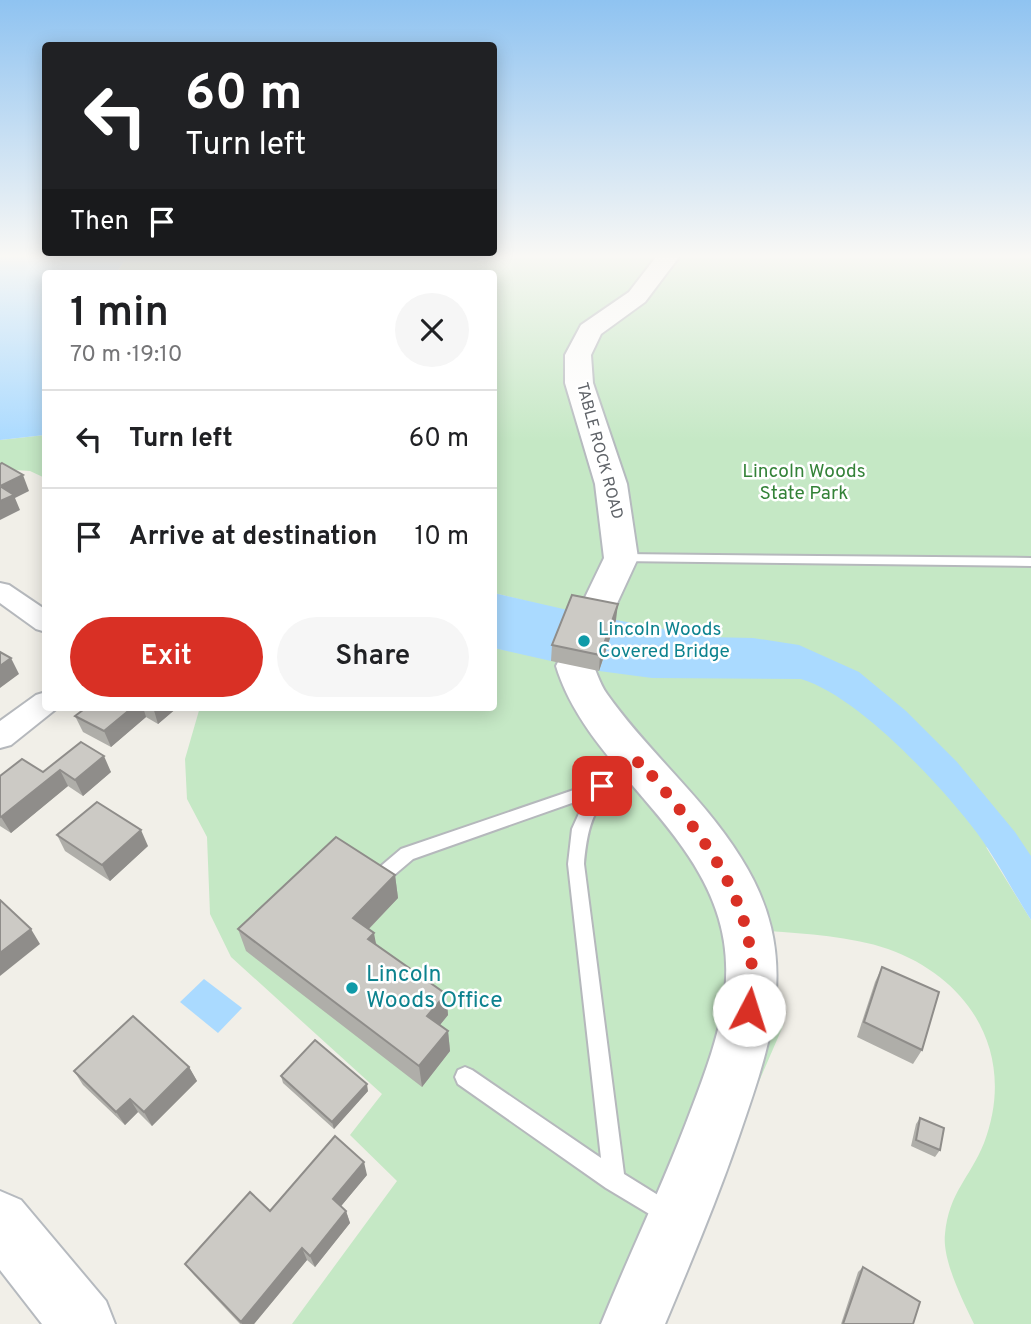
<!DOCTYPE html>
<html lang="en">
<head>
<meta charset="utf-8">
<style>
	body { margin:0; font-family:Overpass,sans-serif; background:#f6f6f6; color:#202124; height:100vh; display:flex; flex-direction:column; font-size:26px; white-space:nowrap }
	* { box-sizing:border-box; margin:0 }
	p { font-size:23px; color:#757577 }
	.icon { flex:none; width:38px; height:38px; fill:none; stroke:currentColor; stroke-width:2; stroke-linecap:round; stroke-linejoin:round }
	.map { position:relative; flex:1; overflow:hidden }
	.details { position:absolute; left:42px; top:270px; width:455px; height:441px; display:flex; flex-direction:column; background:#fff; border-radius:7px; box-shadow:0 4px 18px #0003 }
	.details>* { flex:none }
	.top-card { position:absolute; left:42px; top:42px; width:455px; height:214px; border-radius:7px; box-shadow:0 4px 18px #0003; background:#202124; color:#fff; overflow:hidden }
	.pin { position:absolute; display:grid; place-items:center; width:60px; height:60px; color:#fff; margin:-30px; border-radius:14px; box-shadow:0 4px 10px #0006 }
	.me { position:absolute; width:77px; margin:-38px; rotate:5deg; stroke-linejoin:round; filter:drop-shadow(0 0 5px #0008) }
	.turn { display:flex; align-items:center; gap:24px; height:147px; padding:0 28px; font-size:32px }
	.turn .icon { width:91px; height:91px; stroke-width:2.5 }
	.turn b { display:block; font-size:49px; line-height:60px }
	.then { display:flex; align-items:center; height:66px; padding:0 28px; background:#0003; gap:14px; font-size:26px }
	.round { display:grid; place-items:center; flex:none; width:74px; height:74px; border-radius:37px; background:#f6f6f6 }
	.head { display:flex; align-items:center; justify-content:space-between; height:119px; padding:0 28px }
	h1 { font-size:42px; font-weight:600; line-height:52px }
	.action { display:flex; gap:14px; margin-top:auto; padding:14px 28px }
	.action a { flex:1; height:80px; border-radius:42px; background:#d93025; color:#fff; font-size:28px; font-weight:600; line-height:80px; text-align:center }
	.action a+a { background:#f6f6f6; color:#202124 }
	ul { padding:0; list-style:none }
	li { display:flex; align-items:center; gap:21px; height:98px; padding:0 28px; border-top:2px solid #e0e0e0 }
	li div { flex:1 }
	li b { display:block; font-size:26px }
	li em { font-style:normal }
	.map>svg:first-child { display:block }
	.green { fill:#c5e8c5 }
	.water { fill:#aadaff }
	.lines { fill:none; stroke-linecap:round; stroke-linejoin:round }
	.lane-casing { stroke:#b5b8bc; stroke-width:4 }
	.street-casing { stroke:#b5b8bc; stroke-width:4 }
	.secondary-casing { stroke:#b6babf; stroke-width:4 }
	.lane { fill:#fff; fill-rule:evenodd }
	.street { fill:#fff; fill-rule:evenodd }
	.secondary { fill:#fff; fill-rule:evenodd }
	.wall { fill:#afaea9 }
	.shaded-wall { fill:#8f8d8a }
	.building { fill:#cccac5; stroke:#8f8d8a; stroke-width:2 }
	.route { stroke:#d93025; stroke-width:12; stroke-dasharray:0 21.6 }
	.culture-dot { fill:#0f9aa8; stroke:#fff; stroke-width:2.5 }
	.labels { text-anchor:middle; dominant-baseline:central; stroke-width:5; stroke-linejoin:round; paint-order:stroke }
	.far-street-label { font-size:16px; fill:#5f6368; stroke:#fff }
	.park-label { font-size:19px; fill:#348238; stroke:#fff }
	.culture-label { font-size:19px; fill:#0d838f; stroke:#fff; text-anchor:start }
	.near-culture-label { font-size:23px; fill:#0d838f; stroke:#fff; text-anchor:start }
</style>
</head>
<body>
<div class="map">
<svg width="1031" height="1324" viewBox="0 0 1031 1324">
	<rect width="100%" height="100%" fill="#f1efe8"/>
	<!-- green -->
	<path class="green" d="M 127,257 L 1031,257 L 1031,872 L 986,847 L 1031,920 L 1031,1324 L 974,1324 C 963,1301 942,1260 945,1234 C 949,1192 970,1178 984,1143 C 1017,1056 972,979 888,949 C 850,936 807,934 768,931 L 783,1026 L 654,1324 L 292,1324 L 397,1181 L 350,1135 L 382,1094 L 231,957 L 210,914 L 207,837 L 187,799 L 185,759 L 200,707 L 494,707 L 494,648 L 515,652 L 571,612 L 494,593 L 494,273 L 117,273 Z
		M 45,435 L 45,478 L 30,471 L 0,469 L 0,440 Z"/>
	<!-- water -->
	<path class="water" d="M 0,257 L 127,257 L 116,273 L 46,273 L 45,435 L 0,440 Z
		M 494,593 L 572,611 L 551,661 L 494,648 Z
		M 616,620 L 708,637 L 753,638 L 799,645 L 859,672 L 906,711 L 957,762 L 1015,832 L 1031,856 L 1031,920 C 1013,892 997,860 977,833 C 940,784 858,696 801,679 L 652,678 L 599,671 Z
		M 204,979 L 242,1008 L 218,1033 L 180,1002 Z"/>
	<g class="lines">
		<defs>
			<path id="lane" d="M 621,554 L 1031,558 L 1031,566 L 617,561 L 615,558 Z
				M 636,758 L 641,760 L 644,764 L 641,768 C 599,798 589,811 584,864 L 624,1174 L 674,1205 L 677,1213 L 674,1221 L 666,1224 L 606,1188 L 458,1084 L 455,1077 L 458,1070 L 465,1067 L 472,1070 L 601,1158 L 568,864 L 572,829 L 586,798 L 413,859 L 380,887 L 374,889 L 368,887 L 365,882 L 368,877 L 401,849 L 603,780 Z"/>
			<path id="street" d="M 0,583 L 9,585 L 46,610 L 46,632 L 36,629 L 0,603 Z
				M 46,692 L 46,707 L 58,707 L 56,709 L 11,745 L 0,748 L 0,721 L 36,695 Z"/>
			<path id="secondary" d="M 656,257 L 679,257 L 645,302 L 601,334 L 591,355 L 593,383 L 627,484 L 638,558 L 607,625 L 594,628 L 581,625 L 576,616 L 604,558 L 595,484 L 565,383 L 565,355 L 581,325 L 629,292 Z
				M 575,653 L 589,656 C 596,669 599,683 607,694 C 648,752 704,798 741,858 C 802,954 773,1038 739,1136 C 717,1200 691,1262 665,1324 L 601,1324 C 628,1257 660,1191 686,1123 C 726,1019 753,947 683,848 C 642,789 577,736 556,666 L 561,656 Z
				M 0,1191 L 21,1200 L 106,1301 L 115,1324 L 42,1324 L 0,1270 Z"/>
		</defs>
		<!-- lane casing -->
		<use href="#lane" class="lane-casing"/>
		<!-- street casing -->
		<use href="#street" class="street-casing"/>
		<!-- secondary casing -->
		<use href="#secondary" class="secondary-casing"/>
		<!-- lane -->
		<use href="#lane" class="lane"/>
		<!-- street -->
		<use href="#street" class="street"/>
		<!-- secondary -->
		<use href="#secondary" class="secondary"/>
	</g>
	<!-- wall -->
	<path class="wall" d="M 616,620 L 599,671 L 551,661 L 552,645 Z
		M 87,707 L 178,707 L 158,724 L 146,717 L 111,747 L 83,732 L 75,716 Z
		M 81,742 L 111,772 L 83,796 L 68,786 L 11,833 L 0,826 L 0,776 L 43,772 Z
		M 57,835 L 148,846 L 110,881 L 65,851 Z
		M 395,875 L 398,898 L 369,929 L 377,945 L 446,994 L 448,1015 L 440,1025 L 448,1031 L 450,1051 L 422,1087 L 246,951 L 238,929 Z
		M 882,967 L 922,1050 L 913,1064 L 857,1037 L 875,982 Z
		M 189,1067 L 197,1081 L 152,1126 L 138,1112 L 125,1125 L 83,1085 L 74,1071 Z
		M 281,1076 L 368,1091 L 334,1129 L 283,1083 Z
		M 920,1118 L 940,1150 L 935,1157 L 911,1146 L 916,1124 Z
		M 367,1175 L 341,1206 L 346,1211 L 350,1223 L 315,1267 L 307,1260 L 254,1324 L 240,1324 L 194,1275 L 185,1264 L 270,1211 Z
		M 863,1267 L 913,1324 L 841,1324 L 858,1272 Z"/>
	<!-- shaded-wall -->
	<path class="shaded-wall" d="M 23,475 L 29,491 L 15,498 L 20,510 L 0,520 L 0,486 Z
		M 618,604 L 616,620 L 599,671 L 600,655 Z
		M 11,658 L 19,674 L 0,688 L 0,666 Z
		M 133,707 L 143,707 L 146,717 L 111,747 L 104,731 Z
		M 153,707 L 178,707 L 158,724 Z
		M 104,756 L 111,772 L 83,796 L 75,780 Z
		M 60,770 L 68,786 L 11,833 L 1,817 Z
		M 141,830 L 148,846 L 110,881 L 102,865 Z
		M 395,875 L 398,898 L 358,940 L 353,918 Z
		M 31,929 L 40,944 L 0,976 L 0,953 Z
		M 374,933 L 378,955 L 368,939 Z
		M 446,994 L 448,1015 L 430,1037 L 427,1016 Z
		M 448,1031 L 450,1051 L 422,1087 L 419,1066 Z
		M 189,1067 L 197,1081 L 152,1126 L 144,1112 Z
		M 367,1084 L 368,1091 L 334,1129 L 332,1122 Z
		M 130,1099 L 138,1112 L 125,1125 L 116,1112 Z
		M 364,1162 L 367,1175 L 337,1211 L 333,1199 Z
		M 346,1211 L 350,1223 L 315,1267 L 310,1256 Z
		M 302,1248 L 307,1260 L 254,1324 L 242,1324 L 241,1322 Z"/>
	<!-- building -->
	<path class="building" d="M 2,463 L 23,475 L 0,486 L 14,495 L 0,501 L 0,464 Z
		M 572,595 L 618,604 L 600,655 L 552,645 Z
		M 0,652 L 11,658 L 0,666 Z
		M 87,707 L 133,707 L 104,731 L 75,716 Z
		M 81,742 L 104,756 L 75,780 L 60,770 L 1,817 L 0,816 L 0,776 L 22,759 L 43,772 Z
		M 97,802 L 141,830 L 102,865 L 57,835 Z
		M 336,837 L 395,875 L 353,918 L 374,933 L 368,939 L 446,994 L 427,1016 L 448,1031 L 419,1066 L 238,929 Z
		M 0,900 L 31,929 L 0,953 Z
		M 882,967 L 939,992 L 922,1050 L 864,1022 Z
		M 133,1016 L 189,1067 L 144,1112 L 130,1099 L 116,1112 L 74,1071 Z
		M 315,1040 L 367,1084 L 332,1122 L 281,1076 Z
		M 920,1118 L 944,1128 L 940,1150 L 916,1140 Z
		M 335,1136 L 364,1162 L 333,1199 L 346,1211 L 310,1256 L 302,1248 L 241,1322 L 185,1264 L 250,1192 L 270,1211 Z
		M 863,1267 L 920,1302 L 913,1324 L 843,1324 Z"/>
	<!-- sky -->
	<linearGradient id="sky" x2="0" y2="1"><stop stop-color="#8fc3f1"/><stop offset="0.58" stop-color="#f9f8f5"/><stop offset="1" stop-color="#f9f8f5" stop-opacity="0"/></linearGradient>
	<rect width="1031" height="442" fill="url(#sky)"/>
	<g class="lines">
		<!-- route -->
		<path class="route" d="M 602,786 L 640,761 C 701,835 767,907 749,1010"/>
	</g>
	<!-- markers -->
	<g class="culture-dot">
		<circle cx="584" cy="641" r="7"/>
		<circle cx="352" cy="988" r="7"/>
	</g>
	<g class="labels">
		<!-- far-street labels -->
		<g class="far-street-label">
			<text transform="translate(599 451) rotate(75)">TABLE ROCK ROAD</text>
		</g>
		<!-- park labels -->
		<g class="park-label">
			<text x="804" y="472">Lincoln Woods<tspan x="804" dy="22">State Park</tspan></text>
		</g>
		<!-- culture labels -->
		<g class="culture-label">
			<text x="598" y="630">Lincoln Woods<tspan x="598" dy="22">Covered Bridge</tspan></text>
		</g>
		<!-- near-culture labels -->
		<g class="near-culture-label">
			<text x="366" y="975">Lincoln<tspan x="366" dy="26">Woods Office</tspan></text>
		</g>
	</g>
</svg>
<div class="pin" style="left:602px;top:786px;background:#d93025"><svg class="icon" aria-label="arrive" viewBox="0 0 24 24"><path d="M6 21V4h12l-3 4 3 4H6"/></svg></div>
<svg class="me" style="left:749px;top:1010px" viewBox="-20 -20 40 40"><circle r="19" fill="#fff"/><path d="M0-13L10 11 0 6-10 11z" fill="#d93025"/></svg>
<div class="top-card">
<div class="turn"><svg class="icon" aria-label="left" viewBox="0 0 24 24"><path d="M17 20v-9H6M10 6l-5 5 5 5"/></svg><div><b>60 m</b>Turn left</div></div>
<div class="then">Then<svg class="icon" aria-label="arrive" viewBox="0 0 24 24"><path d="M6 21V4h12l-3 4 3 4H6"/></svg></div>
</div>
<section class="details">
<div class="head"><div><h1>1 min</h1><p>70 m · 19:10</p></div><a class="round"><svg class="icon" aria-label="close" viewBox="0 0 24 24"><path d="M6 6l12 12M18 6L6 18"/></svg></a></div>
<ul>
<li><svg class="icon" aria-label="left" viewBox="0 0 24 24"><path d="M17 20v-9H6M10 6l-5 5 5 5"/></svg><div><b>Turn left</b></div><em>60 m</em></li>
<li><svg class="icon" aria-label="arrive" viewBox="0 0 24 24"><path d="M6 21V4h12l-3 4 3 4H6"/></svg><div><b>Arrive at destination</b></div><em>10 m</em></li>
</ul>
<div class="action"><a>Exit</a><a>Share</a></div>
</section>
</div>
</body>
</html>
